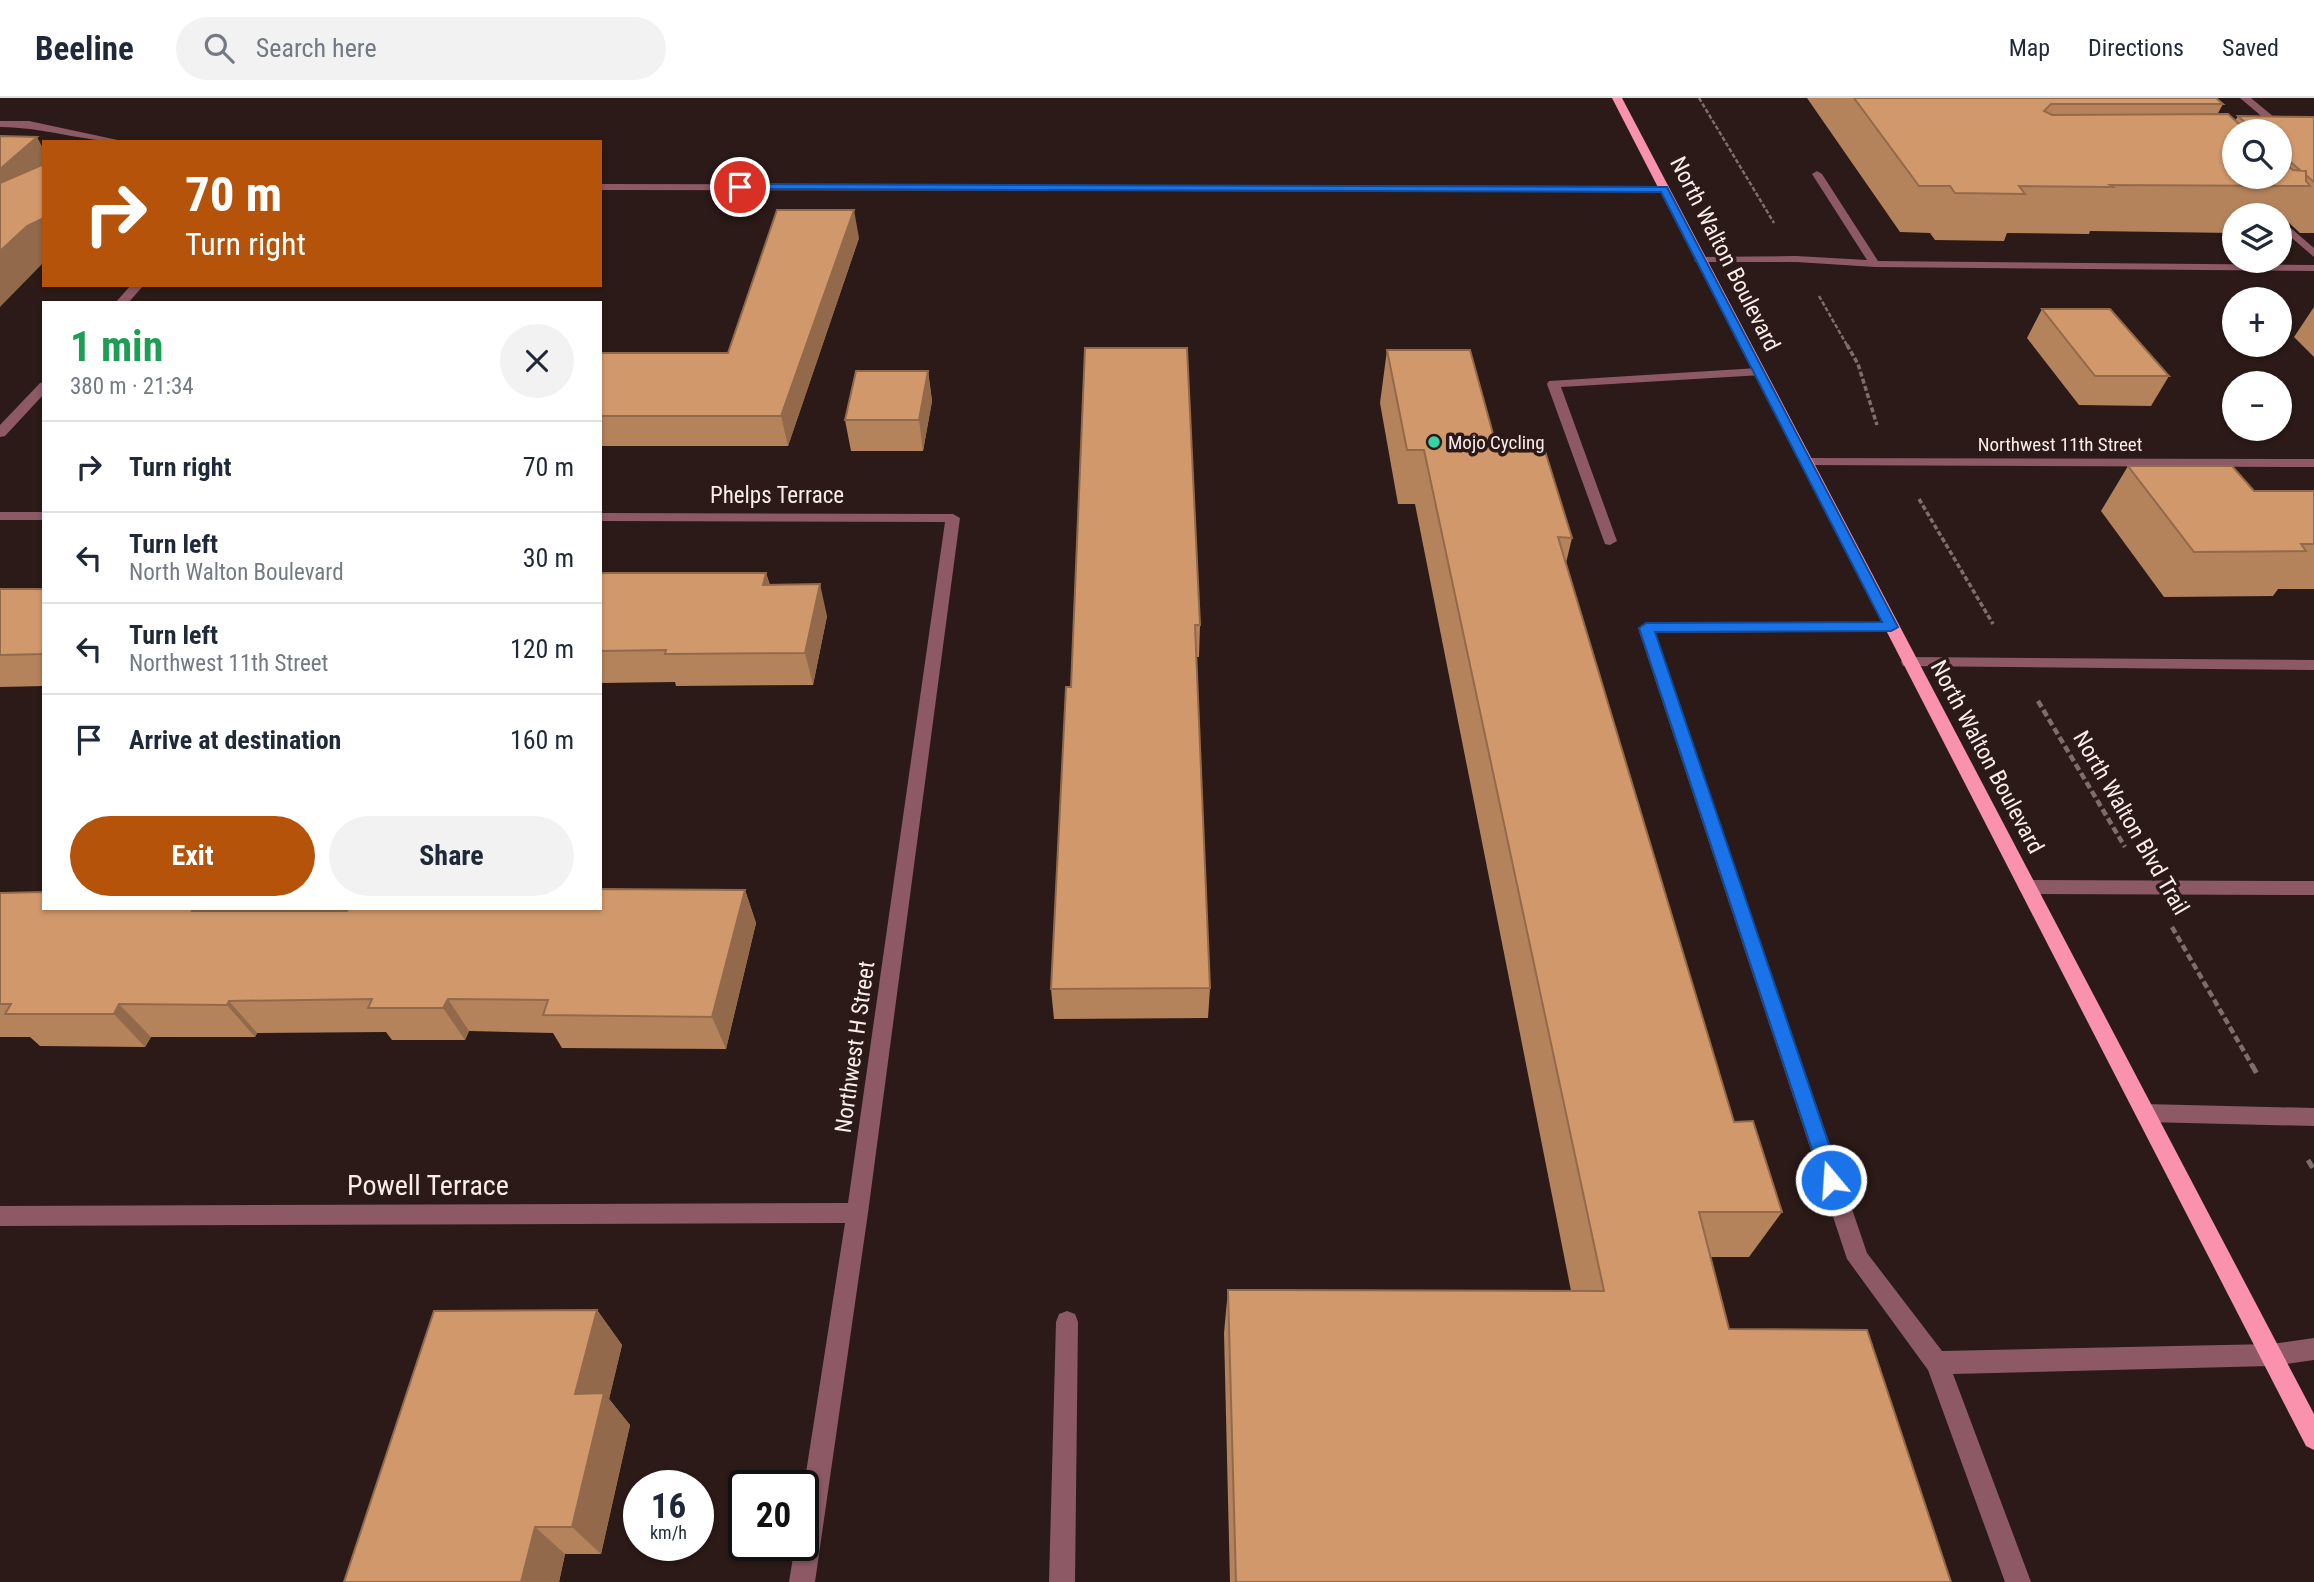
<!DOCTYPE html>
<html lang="en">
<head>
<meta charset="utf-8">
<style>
	body { margin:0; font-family:"Roboto Condensed",sans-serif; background:#f2f2f3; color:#1f2937; height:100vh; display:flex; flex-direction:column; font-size:26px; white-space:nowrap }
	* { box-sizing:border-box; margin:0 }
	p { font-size:23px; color:#747a83 }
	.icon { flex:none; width:38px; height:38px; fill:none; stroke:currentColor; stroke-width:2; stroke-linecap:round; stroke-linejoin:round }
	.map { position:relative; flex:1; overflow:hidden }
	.panel { position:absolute; left:42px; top:203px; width:560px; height:609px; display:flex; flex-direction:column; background:#fff; border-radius:0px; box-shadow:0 2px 5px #0004 }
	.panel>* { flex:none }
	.hud { position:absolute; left:42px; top:42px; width:560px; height:147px; border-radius:0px; box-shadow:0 2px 5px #0004; background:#b45309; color:#fff; overflow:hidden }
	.fabs { position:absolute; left:2222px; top:21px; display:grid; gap:14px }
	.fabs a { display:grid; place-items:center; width:70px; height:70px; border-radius:50%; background:#fff; box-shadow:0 2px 5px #0004; font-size:35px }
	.speed { position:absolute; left:623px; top:1372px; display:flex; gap:14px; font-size:35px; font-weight:700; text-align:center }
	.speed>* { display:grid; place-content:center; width:91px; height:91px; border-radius:50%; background:#fff; box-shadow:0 2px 5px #0004; line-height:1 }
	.speed small { font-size:18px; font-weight:400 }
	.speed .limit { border:4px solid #111; border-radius:10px; background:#fff; color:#111 }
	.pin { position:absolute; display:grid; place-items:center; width:60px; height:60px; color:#fff; margin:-30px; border:4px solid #fff; border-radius:50%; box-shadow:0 2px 7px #0007 }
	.me { position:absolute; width:77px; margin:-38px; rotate:342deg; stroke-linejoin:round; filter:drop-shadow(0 0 5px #0008) }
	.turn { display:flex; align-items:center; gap:24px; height:147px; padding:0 28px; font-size:32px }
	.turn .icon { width:91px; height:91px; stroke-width:2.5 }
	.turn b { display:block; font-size:49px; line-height:60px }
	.round { display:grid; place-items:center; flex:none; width:74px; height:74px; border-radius:37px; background:#f2f2f3 }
	.overview { display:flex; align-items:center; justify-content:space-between; height:119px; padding:0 28px }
	h1 { font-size:42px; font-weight:700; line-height:52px; color:#1e9e55 }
	.button { display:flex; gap:14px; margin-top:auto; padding:14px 28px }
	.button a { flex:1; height:80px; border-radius:42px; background:#b45309; color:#fff; font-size:28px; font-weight:700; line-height:80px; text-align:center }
	.button a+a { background:#f2f2f3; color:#1f2937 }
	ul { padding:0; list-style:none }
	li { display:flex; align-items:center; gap:21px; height:91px; padding:0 28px; border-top:2px solid #e0e1e3 }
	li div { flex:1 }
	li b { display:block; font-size:26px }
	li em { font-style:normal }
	header { display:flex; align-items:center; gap:42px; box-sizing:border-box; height:98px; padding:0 35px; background:#fff; border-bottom:2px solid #e0e1e3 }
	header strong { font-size:33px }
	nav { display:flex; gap:38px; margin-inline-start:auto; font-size:24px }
	.search { width:490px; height:63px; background:#f2f2f3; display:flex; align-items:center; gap:18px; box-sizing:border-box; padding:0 24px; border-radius:38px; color:#747a83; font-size:26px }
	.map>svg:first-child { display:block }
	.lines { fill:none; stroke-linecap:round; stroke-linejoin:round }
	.path-far3 { stroke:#7d6e6b; stroke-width:2.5; stroke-dasharray:4.5 2; stroke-linecap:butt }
	.path-far2 { stroke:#7d6e6b; stroke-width:3.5; stroke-dasharray:5 2.5; stroke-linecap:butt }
	.path-far1 { stroke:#7d6e6b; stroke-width:4.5; stroke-dasharray:7 3.5; stroke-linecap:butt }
	.path { stroke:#7d6e6b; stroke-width:5; stroke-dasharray:9 4.5; stroke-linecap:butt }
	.service { fill:#8c5965; fill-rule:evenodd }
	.minor { fill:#8c5965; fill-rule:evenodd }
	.primary { fill:#fb92ad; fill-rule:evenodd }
	.wall { fill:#b4835c; fill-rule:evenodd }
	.shaded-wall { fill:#926a4b }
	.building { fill:#d1986b; stroke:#926a4b; stroke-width:2 }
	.route { fill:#1a73e8; stroke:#114b97; stroke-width:2 }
	.poi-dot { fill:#33d4a8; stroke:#2b1a17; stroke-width:2.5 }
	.labels { text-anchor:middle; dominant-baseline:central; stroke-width:7; stroke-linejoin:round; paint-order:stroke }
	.far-poi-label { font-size:19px; fill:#f9edea; stroke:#2b1a17; text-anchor:start }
	.far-street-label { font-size:19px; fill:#f9edea; stroke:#2b1a17 }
	.street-label { font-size:23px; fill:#f9edea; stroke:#2b1a17 }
	.near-street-label { font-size:28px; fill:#f9edea; stroke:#2b1a17 }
</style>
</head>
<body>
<header>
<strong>Beeline</strong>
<div class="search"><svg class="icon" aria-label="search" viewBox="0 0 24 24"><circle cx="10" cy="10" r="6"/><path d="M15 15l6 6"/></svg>Search here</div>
<nav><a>Map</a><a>Directions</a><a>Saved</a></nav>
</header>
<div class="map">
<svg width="2314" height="1484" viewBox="0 0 2314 1484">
	<rect width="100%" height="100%" fill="#2b1a17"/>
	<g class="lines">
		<!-- path-far3 -->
		<path class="path-far3" d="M 1699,0 L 1774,125
			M 1819,198 L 1848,249"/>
		<!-- path-far2 -->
		<path class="path-far2" d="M 1847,247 L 1858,266 L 1877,327
			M 1919,401 L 1993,526"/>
		<!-- path-far1 -->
		<path class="path-far1" d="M 2038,603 L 2125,749
			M 2172,829 L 2253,969"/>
		<!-- path -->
		<path class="path" d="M 2252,967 L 2257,976
			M 2308,1062 L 2314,1072"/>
		<!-- service -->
		<path class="service" d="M 2240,0 L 2251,0 L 2286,29 L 2314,34 L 2314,40 L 2279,33 Z
			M 1817,73 L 1822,76 L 1878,163 L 2314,167 L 2314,173 L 1875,169 L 1796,164 L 1696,164 L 1694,162 L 1700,159 L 1796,158 L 1867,162 L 1812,76 Z
			M 2280,121 L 2314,150 L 2314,159 L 2280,130 Z
			M 1758,270 L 1762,271 L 1762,277 L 1561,289 L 1617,443 L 1610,447 L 1605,446 L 1547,286 L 1549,283 Z
			M 1891,524 L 1899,529 L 1896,533 L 1655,535 L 1867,1155 L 1942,1253 L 2271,1246 L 2314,1240 L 2314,1262 L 2271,1268 L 1953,1276 L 2031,1484 L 2005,1484 L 1928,1272 L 1847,1161 L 1638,530 L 1646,525 Z
			M 1909,559 L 2314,562 L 2314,572 L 1903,568 L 1901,564 L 1903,560 Z
			M 2027,782 L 2314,783 L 2314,797 L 2027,796 L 2021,794 L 2018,789 L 2021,784 Z
			M 2145,1006 L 2314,1010 L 2314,1028 L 2145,1024 L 2138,1021 L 2135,1015 L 2138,1009 Z
			M 1067,1213 L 1075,1216 L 1078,1224 L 1075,1484 L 1049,1484 L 1056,1224 L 1059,1216 Z"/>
		<!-- minor -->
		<path class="minor" d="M 0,23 L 29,23 L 127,44 C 84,44 43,29 0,29 Z
			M 600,86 L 1664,88 L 1669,91 L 1664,94 L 600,92 Z
			M 131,187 L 144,187 L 128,205 L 115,205 Z
			M 44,284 L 44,296 L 5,338 L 0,339 L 0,327 L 40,285 Z
			M 1805,360 L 2314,361 L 2314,369 L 1800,367 L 1800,361 Z
			M 0,414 L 44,414 L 44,422 L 0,422 Z
			M 600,415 L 953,416 L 960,420 L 868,1115 L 815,1484 L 789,1484 L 795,1447 L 803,1447 L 803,1394 L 845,1125 L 0,1128 L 0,1108 L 848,1105 L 945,424 L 600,423 Z"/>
		<!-- primary -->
		<path class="primary" d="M 1612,0 L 1622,0 L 2314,1316 L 2314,1352 L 2306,1348 Z"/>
	</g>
	<!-- wall -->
	<path class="wall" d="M 1807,0 L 2216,0 L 2223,6 L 2217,17 L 2235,23 L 2238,18 L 2314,19 L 2314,135 L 2300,135 L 2288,124 L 2282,135 L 2280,135 L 2280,117 L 2235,117 L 2235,135 L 2090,133 L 2089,136 L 2007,135 L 2004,143 L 1935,142 L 1930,135 L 1900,134 ZM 2235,33 L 2280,33 L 2280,79 Z
		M 859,140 L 788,348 L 600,348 L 600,255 L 728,255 Z
		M 2314,209 L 2314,259 L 2294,239 Z
		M 2042,211 L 2169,278 L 2151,308 L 2079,307 L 2027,240 Z
		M 1085,250 L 1200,527 L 1199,559 L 1196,559 L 1210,890 L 1208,920 L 1054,921 L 1051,891 L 1071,589 Z
		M 1387,252 L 1498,354 L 1572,440 L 1566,465 L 1734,1024 L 1782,1114 L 1749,1159 L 1710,1159 L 1729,1231 L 1951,1484 L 1230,1484 L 1224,1235 L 1228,1192 L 1571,1193 L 1415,406 L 1398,406 L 1380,305 Z
		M 928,273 L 932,303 L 923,353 L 851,353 L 845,322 Z
		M 2128,368 L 2254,393 L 2314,393 L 2314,491 L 2278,491 L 2273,498 L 2164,499 L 2101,413 Z
		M 600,475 L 766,475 L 770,487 L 827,518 L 813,587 L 676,588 L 675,584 L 600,585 Z
		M 0,491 L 44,491 L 44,588 L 0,589 Z
		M 745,792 L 756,825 L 726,951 L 562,950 L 553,935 L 469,933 L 465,942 L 392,942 L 386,934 L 257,935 L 255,939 L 151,939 L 145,949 L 40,948 L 30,939 L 0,939 L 0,795 L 44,810 L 218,810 L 221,813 L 347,813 Z
		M 597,1212 L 622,1247 L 609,1301 L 630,1327 L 601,1456 L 565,1456 L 559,1484 L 344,1484 Z"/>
	<!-- shaded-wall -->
	<path class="shaded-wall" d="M 37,39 L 44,52 L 44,81 L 0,121 L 0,71 Z
		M 854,112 L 859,140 L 788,348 L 781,318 Z
		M 44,120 L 44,164 L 0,209 L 0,153 L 27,128 Z
		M 928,273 L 932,303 L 923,353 L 919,322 Z
		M 766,475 L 775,506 L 763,487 Z
		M 820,486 L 827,518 L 813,587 L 805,555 Z
		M 745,792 L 756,825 L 726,951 L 712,919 Z
		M 194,810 L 218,810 L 231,826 L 192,813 Z
		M 448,901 L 469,933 L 465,942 L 443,910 Z
		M 229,903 L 257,935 L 255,939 L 227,907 Z
		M 119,906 L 151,939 L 145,949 L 114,916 Z
		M 597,1212 L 622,1247 L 609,1301 L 630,1327 L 601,1456 L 572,1429 L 575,1296 Z
		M 535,1429 L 565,1456 L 559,1484 L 521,1484 Z"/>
	<!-- building -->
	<path class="building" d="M 1854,0 L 2216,0 L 2223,6 L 2051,6 L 2044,13 L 2052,17 L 2228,16 L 2247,33 L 2235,33 L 2235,79 L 2280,79 L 2280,62 L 2293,72 L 2306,73 L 2306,83 L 2310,88 L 2110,87 L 2113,89 L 2019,88 L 2025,96 L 1955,95 L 1950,88 L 1919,88 Z
		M 2238,18 L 2314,19 L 2314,84 L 2306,77 L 2306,73 L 2301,73 L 2280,55 L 2280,33 L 2255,33 Z
		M 0,38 L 37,39 L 0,71 Z
		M 44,66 L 44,120 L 27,128 L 0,153 L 0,85 Z
		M 777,112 L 854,112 L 781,318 L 600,318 L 600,255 L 728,255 Z
		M 2042,211 L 2110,211 L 2169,278 L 2095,278 Z
		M 1085,250 L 1187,250 L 1200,527 L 1195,527 L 1210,890 L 1051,891 L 1066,589 L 1071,589 Z
		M 1387,252 L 1470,252 L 1498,354 L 1545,353 L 1572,440 L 1558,439 L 1734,1024 L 1753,1023 L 1782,1114 L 1699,1114 L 1729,1231 L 1867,1232 L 1951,1484 L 1236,1484 L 1228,1192 L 1604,1193 L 1424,352 L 1407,352 Z
		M 856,273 L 928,273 L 919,322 L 845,322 Z
		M 2128,368 L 2232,368 L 2254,393 L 2314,393 L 2314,446 L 2301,446 L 2306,453 L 2194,454 Z
		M 600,475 L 766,475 L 763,487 L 820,486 L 805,555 L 665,556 L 666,552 L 600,553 Z
		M 0,491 L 44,491 L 44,556 L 0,557 Z
		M 600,791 L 745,792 L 712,919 L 543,917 L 548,902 L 448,901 L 443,910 L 368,910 L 372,901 L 229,903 L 227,907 L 119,906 L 114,916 L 5,916 L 11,906 L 0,906 L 0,795 L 44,794 L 44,810 L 194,810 L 192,813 L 347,813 L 348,810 L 600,810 Z
		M 597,1212 L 575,1296 L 604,1295 L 572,1429 L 535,1429 L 521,1484 L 344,1484 L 434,1213 Z"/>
	<!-- route -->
	<path class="route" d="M 740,86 L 1667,89 L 1898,529 L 1891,533 L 1655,534 L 1841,1082 L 1838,1088 L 1831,1091 L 1824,1088 L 1822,1082 L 1639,530 L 1646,525 L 1882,524 L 1661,94 L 736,91 L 736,87 Z"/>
	<!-- markers -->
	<circle class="poi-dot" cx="1434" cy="344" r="7"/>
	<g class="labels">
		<!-- far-poi labels -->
		<g class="far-poi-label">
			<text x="1448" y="344">Mojo Cycling</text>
		</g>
		<!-- far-street labels -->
		<g class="far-street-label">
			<text x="2060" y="346">Northwest 11th Street</text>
		</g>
		<!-- street labels -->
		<g class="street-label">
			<text transform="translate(1725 156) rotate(63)">North Walton Boulevard</text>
			<text x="777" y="397">Phelps Terrace</text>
			<text transform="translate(1987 659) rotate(62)">North Walton Boulevard</text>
			<text transform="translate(2131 725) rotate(60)">North Walton Blvd Trail</text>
			<text transform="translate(855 949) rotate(-82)">Northwest H Street</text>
		</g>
		<!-- near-street labels -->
		<g class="near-street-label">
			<text x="428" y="1087">Powell Terrace</text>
		</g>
	</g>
</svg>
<div class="fabs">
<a><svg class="icon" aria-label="search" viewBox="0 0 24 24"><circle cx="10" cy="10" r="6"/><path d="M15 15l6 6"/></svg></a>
<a><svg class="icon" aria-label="layers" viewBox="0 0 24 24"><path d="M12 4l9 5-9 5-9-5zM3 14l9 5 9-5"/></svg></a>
<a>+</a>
<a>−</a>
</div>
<div class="speed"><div>16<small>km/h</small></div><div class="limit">20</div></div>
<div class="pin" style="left:740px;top:89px;background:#d93025"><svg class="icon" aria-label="arrive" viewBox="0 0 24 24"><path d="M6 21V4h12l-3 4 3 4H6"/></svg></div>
<svg class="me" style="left:1831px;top:1082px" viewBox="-20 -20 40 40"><circle r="17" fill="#1a73e8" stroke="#fff" stroke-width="3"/><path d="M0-11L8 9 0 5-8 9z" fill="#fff"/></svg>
<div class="hud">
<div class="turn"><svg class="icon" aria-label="right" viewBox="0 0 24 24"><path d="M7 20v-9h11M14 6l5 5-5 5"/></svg><div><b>70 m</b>Turn right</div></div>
</div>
<section class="panel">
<div class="overview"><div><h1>1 min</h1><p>380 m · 21:34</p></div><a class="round"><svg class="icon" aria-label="close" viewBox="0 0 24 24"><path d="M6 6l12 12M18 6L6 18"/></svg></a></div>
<ul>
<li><svg class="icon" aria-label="right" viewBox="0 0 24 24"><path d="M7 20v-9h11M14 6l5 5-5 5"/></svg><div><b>Turn right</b></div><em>70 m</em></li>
<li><svg class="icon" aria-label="left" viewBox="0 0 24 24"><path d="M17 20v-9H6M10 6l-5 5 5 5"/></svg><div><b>Turn left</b><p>North Walton Boulevard</p></div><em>30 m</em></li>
<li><svg class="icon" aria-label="left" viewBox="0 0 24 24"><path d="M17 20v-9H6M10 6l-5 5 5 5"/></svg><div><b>Turn left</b><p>Northwest 11th Street</p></div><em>120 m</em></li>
<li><svg class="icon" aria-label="arrive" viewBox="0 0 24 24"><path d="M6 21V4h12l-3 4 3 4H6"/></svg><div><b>Arrive at destination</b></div><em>160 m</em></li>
</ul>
<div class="button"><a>Exit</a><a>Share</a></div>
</section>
</div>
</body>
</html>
